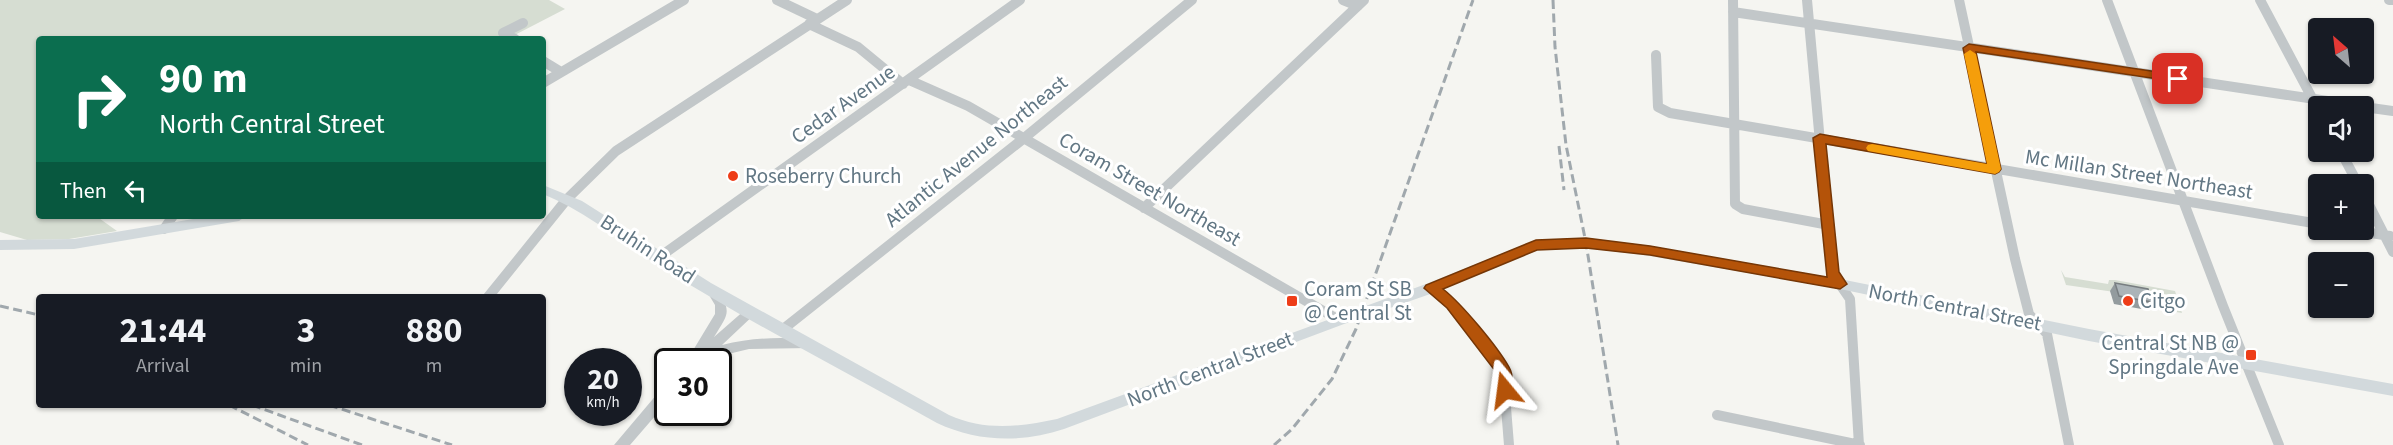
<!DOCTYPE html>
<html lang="en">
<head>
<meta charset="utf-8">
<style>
	body { margin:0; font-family:"Source Sans 3",sans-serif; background:#20242c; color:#f1f3f6; height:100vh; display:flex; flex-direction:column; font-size:22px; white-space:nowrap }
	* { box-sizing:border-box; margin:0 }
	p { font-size:20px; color:#9ea1a6 }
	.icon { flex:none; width:33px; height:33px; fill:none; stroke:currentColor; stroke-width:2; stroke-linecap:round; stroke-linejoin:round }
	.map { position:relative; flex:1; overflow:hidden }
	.drawer { position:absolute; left:36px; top:294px; width:510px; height:114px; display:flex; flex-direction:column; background:#171b24; border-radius:6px; box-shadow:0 2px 4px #0004 }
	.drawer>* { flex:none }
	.hud { position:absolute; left:36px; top:36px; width:510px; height:183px; border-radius:6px; box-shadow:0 2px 4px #0004; background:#0b6e4f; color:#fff; overflow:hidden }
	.needle { width:39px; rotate:332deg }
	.fabs { position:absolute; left:2308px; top:18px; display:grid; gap:12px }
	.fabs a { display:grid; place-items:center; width:66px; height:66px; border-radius:6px; background:#171b24; box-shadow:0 2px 4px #0004; font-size:30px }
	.speed { position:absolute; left:564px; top:348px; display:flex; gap:12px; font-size:30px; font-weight:700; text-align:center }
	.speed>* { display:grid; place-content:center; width:78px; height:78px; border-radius:50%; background:#171b24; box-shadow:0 2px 4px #0004; line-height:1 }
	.speed small { font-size:15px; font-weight:400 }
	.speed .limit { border:3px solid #111; border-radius:9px; background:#fff; color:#111 }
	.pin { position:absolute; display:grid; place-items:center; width:51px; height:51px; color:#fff; margin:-26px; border-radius:12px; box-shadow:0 3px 9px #0006 }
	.me { position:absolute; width:66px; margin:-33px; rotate:344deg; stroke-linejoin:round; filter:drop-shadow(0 0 4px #0008) }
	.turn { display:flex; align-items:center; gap:21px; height:126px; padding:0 24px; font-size:27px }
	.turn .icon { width:78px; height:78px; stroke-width:2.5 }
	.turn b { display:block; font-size:42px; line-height:51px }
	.then { display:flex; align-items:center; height:57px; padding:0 24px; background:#0003; gap:12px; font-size:22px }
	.eta { display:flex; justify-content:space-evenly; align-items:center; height:102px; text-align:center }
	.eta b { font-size:36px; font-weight:700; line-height:42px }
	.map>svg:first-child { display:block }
	.green { fill:#d6ddd2 }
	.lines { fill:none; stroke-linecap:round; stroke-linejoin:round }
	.minor { stroke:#c2c7c9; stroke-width:10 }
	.tertiary { fill:#c2c7c9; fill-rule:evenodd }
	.secondary { fill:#d2d9dc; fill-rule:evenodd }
	.rail { stroke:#a0a8ad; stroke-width:3; stroke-dasharray:9 4.5; stroke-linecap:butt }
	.wall { fill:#939b9e }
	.building { fill:#abb4b8; stroke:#787e81; stroke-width:1.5 }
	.route { fill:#b45309; stroke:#753606; stroke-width:1.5 }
	.slow { fill:#f59e0b }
	.poi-dot { fill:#ee3d18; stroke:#fff; stroke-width:2 }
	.labels { text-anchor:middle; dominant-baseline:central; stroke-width:6; stroke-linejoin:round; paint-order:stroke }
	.street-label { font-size:21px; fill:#627784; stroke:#fff }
	.poi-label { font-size:21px; fill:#627784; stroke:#fff; text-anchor:start }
</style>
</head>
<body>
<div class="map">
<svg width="2393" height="445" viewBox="0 0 2393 445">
	<rect width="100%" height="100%" fill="#f5f5f1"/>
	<!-- green -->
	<path class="green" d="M 0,0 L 549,0 L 565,9 L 507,39 L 39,39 L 39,216 L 96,216 L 117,231 L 69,239 L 27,240 L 0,232 Z
		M 2061,270 L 2065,277 L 2108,284 L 2109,280 L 2115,280 L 2175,291 L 2182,313 L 2146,307 L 2142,296 L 2066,285 Z"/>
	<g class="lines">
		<!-- minor -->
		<path class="minor" d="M 777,0 L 817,19
			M 1343,0 L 1358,6
			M 1733,0 L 1735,204 L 1743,209 L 1829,225
			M 1807,0 L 1832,273 L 1850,299 L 1859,445
			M 1959,0 L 2015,259 L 2029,314 L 2047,334 L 2069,445
			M 2107,0 L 2223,306 L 2279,445
			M 2260,0 L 2319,111
			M 2389,0 L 2393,0
			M 1733,12 L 2361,106
			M 809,24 L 858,47 L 903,84
			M 515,39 L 503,33 L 523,23
			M 1656,55 L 1658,107 L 1670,113 L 2319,224
			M 543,61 L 561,72
			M 909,80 L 968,106 L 1339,320
			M 543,83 L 684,0
			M 2364,107 L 2393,111
			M 2341,152 L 2358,184
			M 2364,195 L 2393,252
			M 1144,208 L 1364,0
			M 164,229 L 173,216
			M 2352,230 L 2390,236
			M 658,258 L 1020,0
			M 1431,288 L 1452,304 L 1503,370 L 1509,445
			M 488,297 L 567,199 L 616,151 L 847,0
			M 782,330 L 1023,139 L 1192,0
			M 1717,415 L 1860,445"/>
		<!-- tertiary -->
		<path class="tertiary" d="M 712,285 L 716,287 C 732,313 729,312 714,337 L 746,309 L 756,309 L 757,312 L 722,345 C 750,338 776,337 805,339 L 810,340 L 812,344 L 810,348 L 749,349 L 724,355 L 705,362 L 686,362 L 715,314 L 715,305 L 706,290 L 708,287 Z
			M 668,386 L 668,401 L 630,445 L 614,445 L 663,387 Z"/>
		<!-- secondary -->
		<path class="secondary" d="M 543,185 L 582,201 L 711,283 L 949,415 C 984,431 1020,427 1057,419 L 1426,284 L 1531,242 L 1586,238 L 1650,246 L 1840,279 L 2089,329 L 2393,384 L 2393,396 L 2089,341 L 1840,289 L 1650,256 L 1586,248 L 1538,250 L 1436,292 L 1344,324 L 1064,429 C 1022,443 977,442 937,423 C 847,373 755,325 667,271 C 626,245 589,213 543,194 Z
			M 211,216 L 246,216 L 239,221 L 74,249 L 0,250 L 0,240 L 74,239 Z"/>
		<!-- rail -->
		<path class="rail" d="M 1553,0 L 1555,47 L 1566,145 L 1586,243 L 1618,445
			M 1559,146 L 1564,190
			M 0,306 L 39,315
			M 229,405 L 308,445
			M 252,405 L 362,445
			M 329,405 L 452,445
			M 1274,445 L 1292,429 L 1332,379 L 1356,329 L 1473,0"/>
	</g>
	<!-- wall -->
	<path class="wall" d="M 2115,283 L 2152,302 L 2147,310 L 2114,304 L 2110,291 Z"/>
	<!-- building -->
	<path class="building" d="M 2115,283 L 2148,289 L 2152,302 L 2119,296 Z"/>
	<!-- route -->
	<path class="route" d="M 1969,44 L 2178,75 L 2184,79 L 2178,82 L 1976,52 L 2001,169 L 1999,172 L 1995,174 L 1826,144 L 1839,272 L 1847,284 L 1840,289 L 1650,255 L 1586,248 L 1537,250 L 1443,289 C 1462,304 1497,346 1509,367 C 1513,374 1514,387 1510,394 L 1499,394 L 1496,372 L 1447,308 L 1424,288 L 1426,285 L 1536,240 L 1586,238 L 1650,246 L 1827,277 L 1813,138 L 1820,134 L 1987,164 L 1963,48 Z"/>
	<!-- slow -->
	<path class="slow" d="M 1970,50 L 1976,54 L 2001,169 L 1999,172 L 1995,174 L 1868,151 L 1866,148 L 1868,145 L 1872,144 L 1987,164 L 1964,54 Z"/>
	<!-- markers -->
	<g class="poi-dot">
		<circle cx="733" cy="176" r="6"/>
		<rect x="1286" y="295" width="12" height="12" rx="3"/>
		<circle cx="2128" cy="301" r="6"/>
		<rect x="2245" y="349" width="12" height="12" rx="3"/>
	</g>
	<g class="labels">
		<!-- street labels -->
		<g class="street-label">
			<text transform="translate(843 104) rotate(-35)">Cedar Avenue</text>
			<text transform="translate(976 151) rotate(-39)">Atlantic Avenue Northeast</text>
			<text transform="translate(2139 174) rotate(9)">Mc Millan Street Northeast</text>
			<text transform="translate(1150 189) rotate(30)">Coram Street Northeast</text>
			<text transform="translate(648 249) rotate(33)">Bruhin Road</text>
			<text transform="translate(1955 307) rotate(11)">North Central Street</text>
			<text transform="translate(1210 369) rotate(-21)">North Central Street</text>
		</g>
		<!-- poi labels -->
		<g class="poi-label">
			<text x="745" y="176">Roseberry Church</text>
			<text x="1304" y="289">Coram St SB<tspan x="1304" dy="24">@ Central St</tspan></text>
			<text x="2140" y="301">Citgo</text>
			<text x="2239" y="343" text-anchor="end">Central St NB @<tspan x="2239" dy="24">Springdale Ave</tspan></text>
		</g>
	</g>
</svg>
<div class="fabs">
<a><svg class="needle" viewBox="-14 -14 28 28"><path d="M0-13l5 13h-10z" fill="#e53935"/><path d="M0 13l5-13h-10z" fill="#9ea1a6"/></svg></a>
<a><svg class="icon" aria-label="sound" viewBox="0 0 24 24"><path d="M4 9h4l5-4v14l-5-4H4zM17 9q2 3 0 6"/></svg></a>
<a>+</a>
<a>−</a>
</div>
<div class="speed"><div>20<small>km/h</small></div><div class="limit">30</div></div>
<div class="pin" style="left:2178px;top:79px;background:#d93025"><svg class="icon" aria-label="arrive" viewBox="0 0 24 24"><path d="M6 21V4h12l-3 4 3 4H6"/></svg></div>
<svg class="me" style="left:1505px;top:390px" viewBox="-20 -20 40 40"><path d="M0-17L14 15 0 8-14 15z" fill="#b45309" stroke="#fff" stroke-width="4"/></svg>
<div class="hud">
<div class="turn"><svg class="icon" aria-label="right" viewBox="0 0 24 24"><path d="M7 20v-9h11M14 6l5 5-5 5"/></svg><div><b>90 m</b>North Central Street</div></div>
<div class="then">Then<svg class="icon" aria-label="left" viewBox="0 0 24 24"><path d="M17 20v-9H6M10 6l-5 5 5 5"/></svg></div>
</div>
<section class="drawer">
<div class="eta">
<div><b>21:44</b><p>Arrival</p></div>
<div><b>3</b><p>min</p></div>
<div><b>880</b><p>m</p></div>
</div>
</section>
</div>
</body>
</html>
